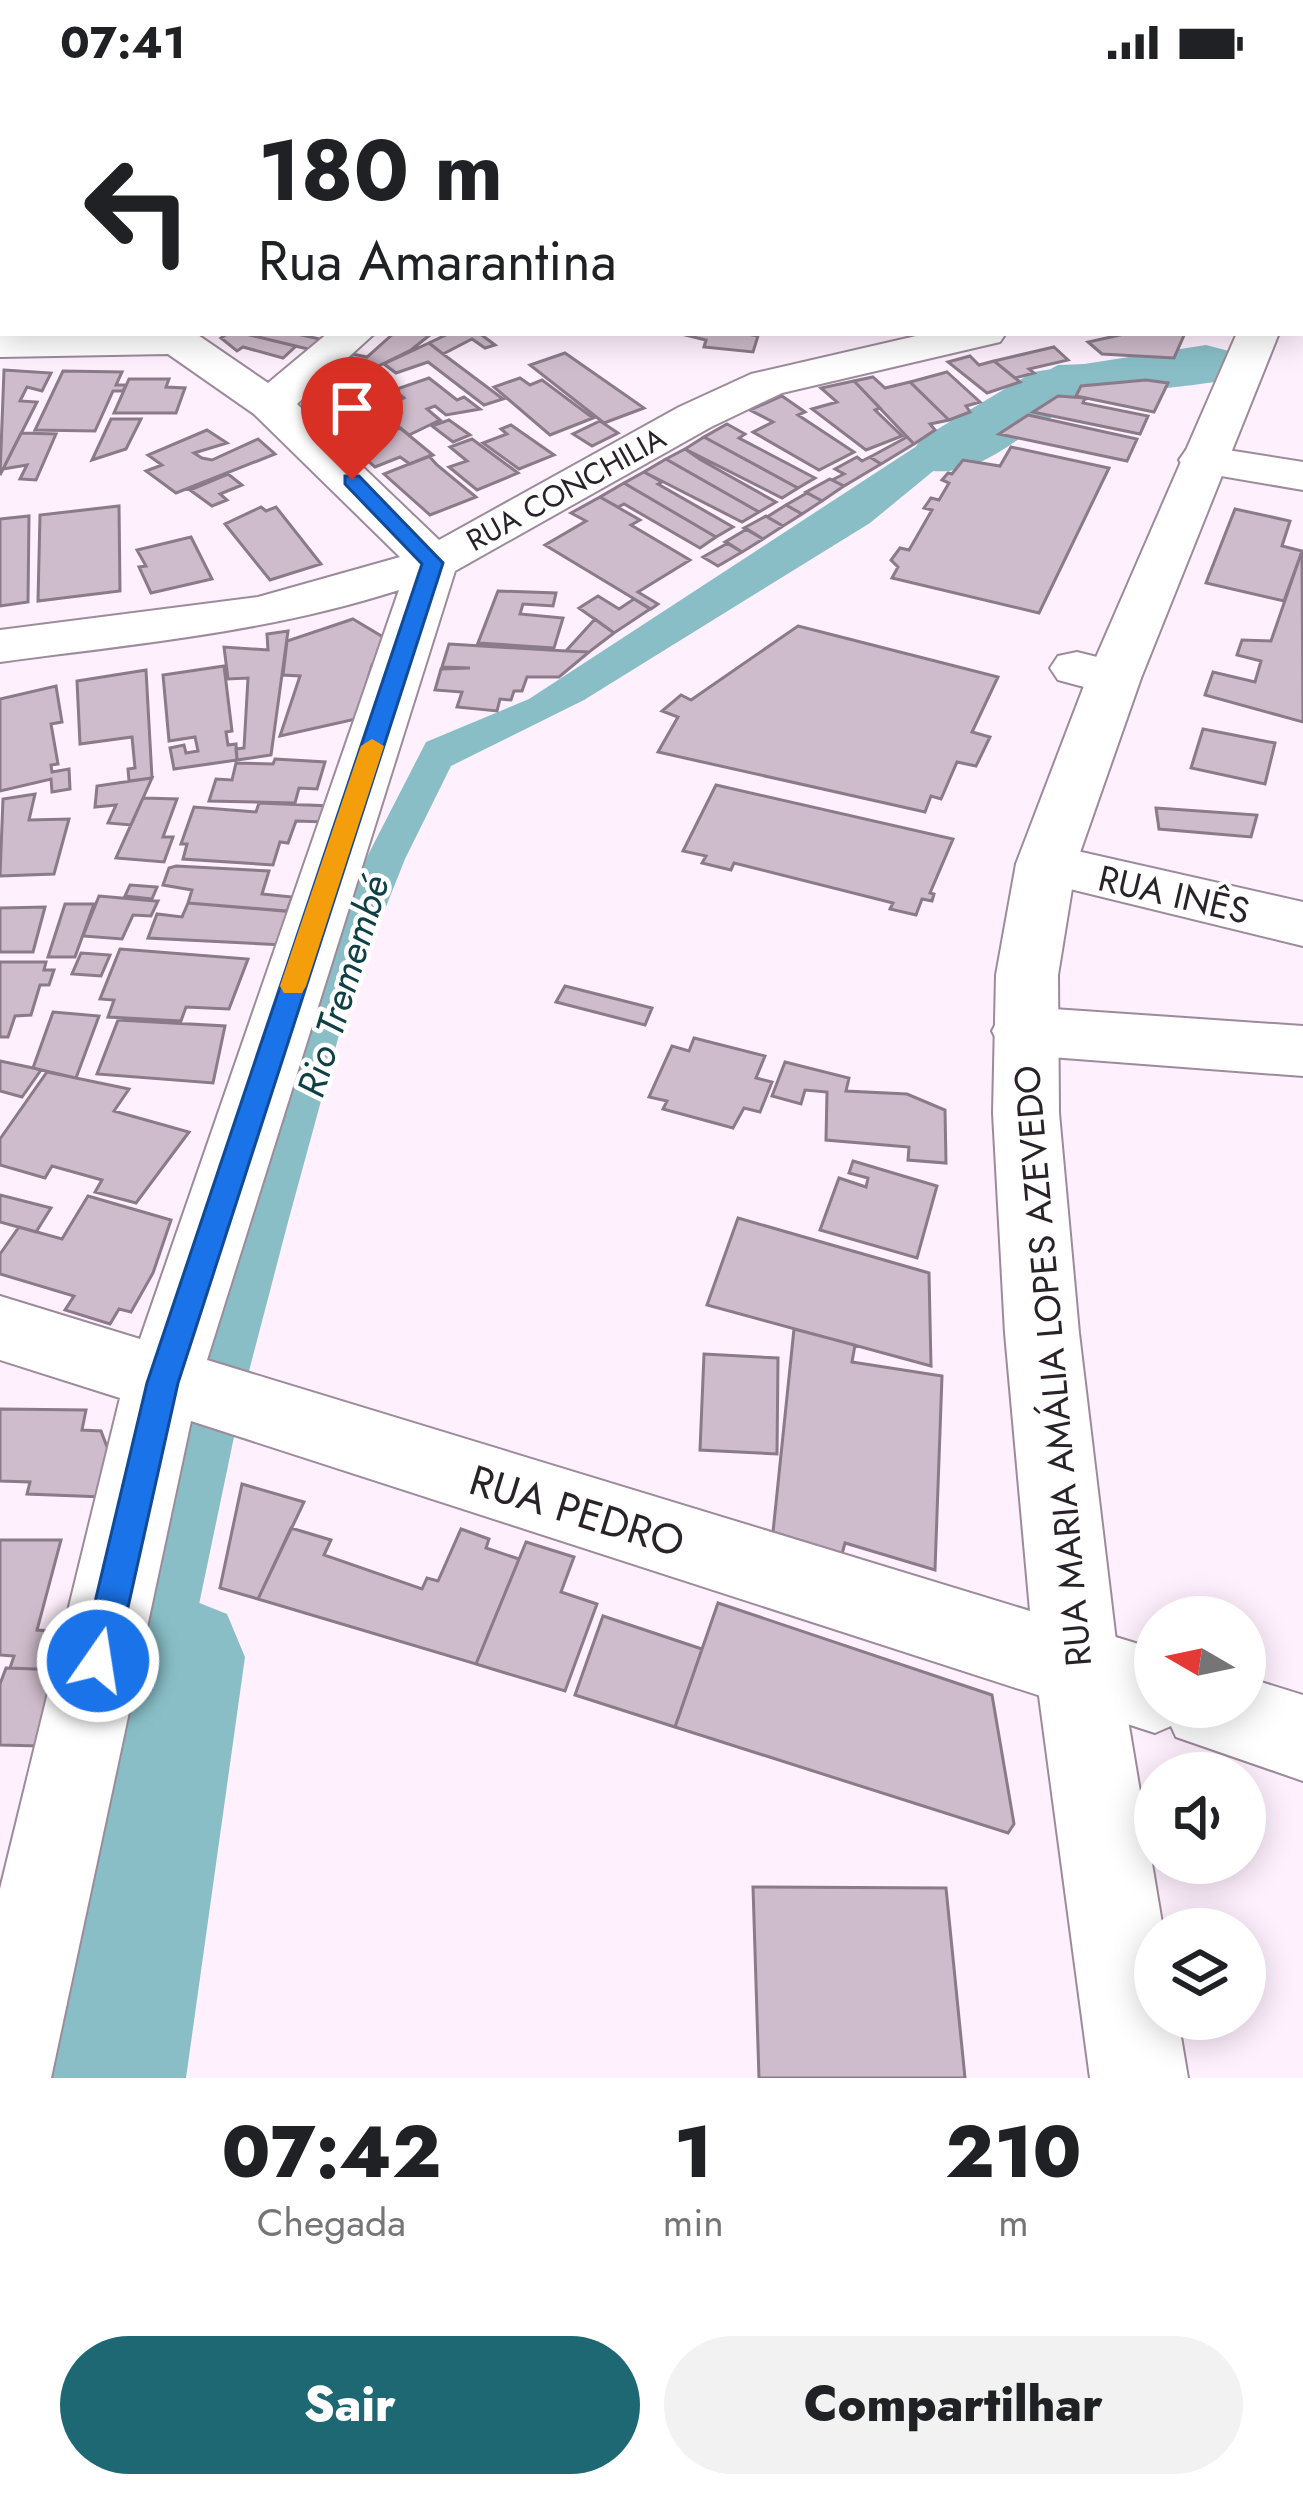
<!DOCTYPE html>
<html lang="pt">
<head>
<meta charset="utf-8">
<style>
	body { margin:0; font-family:Jost,sans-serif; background:#f2f2f2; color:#202124; height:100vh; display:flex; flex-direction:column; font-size:45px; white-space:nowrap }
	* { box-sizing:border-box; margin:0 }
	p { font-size:39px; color:#757577 }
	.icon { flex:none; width:66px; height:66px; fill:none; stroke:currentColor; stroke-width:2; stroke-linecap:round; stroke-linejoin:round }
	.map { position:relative; height:1994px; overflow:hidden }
	.drawer { display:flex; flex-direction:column; background:#fff; flex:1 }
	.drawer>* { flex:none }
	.top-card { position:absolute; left:0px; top:0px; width:1305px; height:252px; box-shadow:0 6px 30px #0003; background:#fff; color:#202124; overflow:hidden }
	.needle { width:78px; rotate:279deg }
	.controls { position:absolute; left:1134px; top:1512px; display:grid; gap:24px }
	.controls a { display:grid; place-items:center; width:132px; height:132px; border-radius:50%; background:#fff; box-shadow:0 6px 30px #0003; font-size:60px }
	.pin { position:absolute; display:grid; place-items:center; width:102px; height:102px; color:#fff; margin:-123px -51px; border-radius:50% 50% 50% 0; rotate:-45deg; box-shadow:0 0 12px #0007 }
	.pin .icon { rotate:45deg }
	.me { position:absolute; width:132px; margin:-66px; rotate:13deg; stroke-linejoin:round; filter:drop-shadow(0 0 9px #0008) }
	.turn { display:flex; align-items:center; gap:42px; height:252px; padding:0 60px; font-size:54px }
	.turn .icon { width:156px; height:156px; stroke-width:2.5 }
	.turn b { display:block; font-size:84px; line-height:102px }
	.eta { display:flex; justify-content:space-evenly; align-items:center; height:204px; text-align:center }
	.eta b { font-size:72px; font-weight:800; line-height:84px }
	.button { display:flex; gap:24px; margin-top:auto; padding:24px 60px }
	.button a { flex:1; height:138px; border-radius:72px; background:#1e6873; color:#fff; font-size:48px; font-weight:800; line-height:138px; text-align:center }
	.button a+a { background:#f2f2f2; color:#202124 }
	.status { display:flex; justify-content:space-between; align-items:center; height:84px; padding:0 60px; background:#fff; direction:ltr }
	.status svg { height:33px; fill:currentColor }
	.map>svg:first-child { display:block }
	.water { fill:#89bec6 }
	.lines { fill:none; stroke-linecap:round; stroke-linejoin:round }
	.river { fill:#89bec6; fill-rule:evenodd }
	.building { fill:#cebbcb; stroke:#8b7a89; stroke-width:3 }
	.minor-casing { stroke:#9c8b9b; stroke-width:4 }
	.major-casing { stroke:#9c8b9b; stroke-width:4 }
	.minor { fill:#fff; fill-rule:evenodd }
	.major { fill:#fff; fill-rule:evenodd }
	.route { fill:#1a73e8; stroke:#114b97; stroke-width:3 }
	.slow { fill:#f59e0b }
	.labels { text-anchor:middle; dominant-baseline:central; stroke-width:9; stroke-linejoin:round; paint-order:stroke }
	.far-street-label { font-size:30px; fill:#292229; stroke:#fff }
	.street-label { font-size:36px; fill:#292229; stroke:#fff }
	.water-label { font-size:39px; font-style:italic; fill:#0f4046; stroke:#fff }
	.near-street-label { font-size:42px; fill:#292229; stroke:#fff }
</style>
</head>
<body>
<div class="status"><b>07:41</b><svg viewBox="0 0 49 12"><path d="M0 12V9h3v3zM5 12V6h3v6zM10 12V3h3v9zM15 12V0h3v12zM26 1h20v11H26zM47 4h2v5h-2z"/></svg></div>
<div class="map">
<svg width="1303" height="1994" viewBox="0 0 1303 1994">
	<rect width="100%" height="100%" fill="#fff0fd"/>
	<!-- water -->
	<path class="water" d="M 1180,277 L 1179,295 L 1072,296 L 954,370 L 870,439 L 584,616 L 451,682 L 405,775 L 348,918 L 288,1138 L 243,1310 L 100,1994 L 28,1994 L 164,1409 L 330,845 L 426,658 L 529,615 L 949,341 L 1058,281 Z"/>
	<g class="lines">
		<!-- river -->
		<path class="river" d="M 1206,261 L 1229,267 L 1239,281 L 1229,295 C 1188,305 1103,306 1072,322 C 1021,346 980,399 921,385 L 911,370 L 921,355 L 1033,288 Z
			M 182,1512 L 227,1530 L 245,1573 L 186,1994 L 40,1994 L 119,1573 L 137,1530 Z"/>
	</g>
	<!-- building -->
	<path class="building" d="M 336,0 L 505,0 L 497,3 Z
		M 228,249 L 241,249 L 296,262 L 283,274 L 243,263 L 237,267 L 221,254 Z
		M 259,249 L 293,249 L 324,256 L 312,266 L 254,252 Z
		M 394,249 L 430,251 L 411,266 L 362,290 L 337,284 L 353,270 L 367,273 Z
		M 450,249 L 479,249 L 495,261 L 485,264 L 472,255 L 443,270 L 429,259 Z
		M 677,249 L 741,249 L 758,252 L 753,268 L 704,263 L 706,256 Z
		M 1129,249 L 1185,249 L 1174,274 L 1102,270 L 1088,258 Z
		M 429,259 L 443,270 L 503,315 L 484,321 L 428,278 L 396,289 L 384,280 Z
		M 1054,263 L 1068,276 L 1029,285 L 1034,289 L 1015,294 L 994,277 Z
		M 565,269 L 644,324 L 604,339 L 530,281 Z
		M 970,272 L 979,281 L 994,277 L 1020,298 L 987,309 L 948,278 Z
		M 4,286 L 51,289 L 42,307 L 27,303 L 20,317 L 37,318 L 0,391 Z
		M 63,287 L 122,288 L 116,301 L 126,301 L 123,307 L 113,307 L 95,347 L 35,346 Z
		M 947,288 L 980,318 L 966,322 L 970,328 L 949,336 L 910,298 Z
		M 873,293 L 885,304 L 910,298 L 949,336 L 930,340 L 935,346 L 914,360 L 854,297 Z
		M 429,294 L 457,316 L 464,313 L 480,325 L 446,331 L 435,322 L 427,325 L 440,336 L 409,351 L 381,328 L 390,325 L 402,330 L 393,319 L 404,314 L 394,306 Z
		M 520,294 L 530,301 L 542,296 L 593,334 L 550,351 L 494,303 Z
		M 129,295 L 169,295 L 166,303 L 185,304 L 176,329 L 114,329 Z
		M 1146,296 L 1168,299 L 1154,328 L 1076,312 L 1081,302 Z
		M 854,297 L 880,324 L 875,326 L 902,352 L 866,366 L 812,325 L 837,318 L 821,304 Z
		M 342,299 L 355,309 L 380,327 L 346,339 L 332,328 L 323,330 L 311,321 L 322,317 L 315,311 Z
		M 782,312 L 805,328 L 798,331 L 854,368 L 819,386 L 753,348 L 773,338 L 750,326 Z
		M 1058,312 L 1085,314 L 1083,319 L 1148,332 L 1140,350 L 1033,328 Z
		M 380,327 L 391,336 L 342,354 L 331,345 Z
		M 1028,331 L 1137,355 L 1127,377 L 999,350 Z
		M 111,335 L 141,335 L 126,365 L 92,376 Z
		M 449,336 L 470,351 L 453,358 L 432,342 Z
		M 600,337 L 618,349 L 592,362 L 573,350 Z
		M 727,340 L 745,350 L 739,354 L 815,394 L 798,404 L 704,353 Z
		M 511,341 L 534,357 L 554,371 L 519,385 L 483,359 L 507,350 L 501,345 Z
		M 400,344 L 433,371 L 410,380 L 400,373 L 375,383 L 361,371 L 371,367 L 360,358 Z
		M 207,346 L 227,359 L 194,369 L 202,374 L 212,376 L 258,355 L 275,370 L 176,409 L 146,387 L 162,381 L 148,371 Z
		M 21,349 L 56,350 L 36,396 L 20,395 L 27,381 L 3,385 Z
		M 704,353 L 798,404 L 782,414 L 685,365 Z
		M 907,353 L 914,360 L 881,380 L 870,373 Z
		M 472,355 L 518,389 L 477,406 L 449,383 L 467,377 L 450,363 Z
		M 1011,363 L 1109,384 L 1039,529 L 892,494 L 898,483 L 891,476 L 900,464 L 909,466 L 932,426 L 924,424 L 931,414 L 939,416 L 949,399 L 942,396 L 948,389 L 952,390 L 963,376 L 1000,382 Z
		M 685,365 L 701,376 L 776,418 L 759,428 L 666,375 Z
		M 429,372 L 437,381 L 476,413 L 430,431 L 384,390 Z
		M 857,373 L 862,377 L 870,373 L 881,380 L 844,402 L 832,396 L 844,390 L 835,385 Z
		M 666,375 L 759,428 L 742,438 L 644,388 Z
		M 644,388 L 662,398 L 658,400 L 733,443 L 716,453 L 624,399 Z
		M 228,390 L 242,401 L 220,410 L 227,416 L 212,422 L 190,406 Z
		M 830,395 L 844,402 L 822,417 L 806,408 Z
		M 624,399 L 716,453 L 700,464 L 624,420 L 618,423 L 600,413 Z
		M 807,409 L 822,417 L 802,430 L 786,421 Z
		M 600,413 L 640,436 L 631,441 L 690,476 L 638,508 L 658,520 L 651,525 L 545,461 L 586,437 L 571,429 Z
		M 786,421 L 802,430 L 783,442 L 767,433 Z
		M 119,422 L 120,507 L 38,517 L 40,431 Z
		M 261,423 L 266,427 L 276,423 L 321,480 L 270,496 L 225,440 Z
		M 1235,425 L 1290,437 L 1282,462 L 1302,467 L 1284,517 L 1206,499 Z
		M 29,432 L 28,518 L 0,522 L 0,435 Z
		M 766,432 L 783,442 L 763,455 L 744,444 Z
		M 747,445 L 763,455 L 742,468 L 725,458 Z
		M 191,453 L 212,495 L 151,509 L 139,483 L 146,482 L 137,466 Z
		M 728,459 L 742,468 L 718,482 L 703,473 Z
		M 1302,467 L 1303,638 L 1205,611 L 1213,588 L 1255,598 L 1261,577 L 1237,571 L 1242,556 L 1271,557 Z
		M 498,507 L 556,509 L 553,522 L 523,520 L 520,530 L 563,534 L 554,564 L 478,559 Z
		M 598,512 L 619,525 L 634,515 L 650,525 L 614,549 L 579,524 Z
		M 353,535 L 388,556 L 379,582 L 372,581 L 356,635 L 280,652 L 300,592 L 283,591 L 287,557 Z
		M 595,535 L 614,549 L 589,568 L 566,567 Z
		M 798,542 L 998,593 L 972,648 L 990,653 L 976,682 L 957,678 L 941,715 L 931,712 L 925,728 L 658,668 L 678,633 L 662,627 L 681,611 L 691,616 Z
		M 288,547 L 271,671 L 237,676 L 236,665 L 244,664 L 248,594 L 228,595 L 224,563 L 268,566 L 267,550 Z
		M 449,560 L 566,567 L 589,568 L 559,593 L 527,593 L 522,607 L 514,607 L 511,616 L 500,615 L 497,627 L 457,623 L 462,608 L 435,606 L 441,585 L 470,584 L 442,583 Z
		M 224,582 L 232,647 L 226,648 L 228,661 L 236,660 L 237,676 L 174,685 L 170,664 L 184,661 L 186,669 L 198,667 L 195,653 L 169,657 L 163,591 Z
		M 146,586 L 152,694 L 129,697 L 128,685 L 135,684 L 132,653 L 80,660 L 77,597 Z
		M 56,602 L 62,638 L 51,640 L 58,680 L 51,681 L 52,688 L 69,685 L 70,705 L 52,708 L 51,695 L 0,707 L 0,615 Z
		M 1203,645 L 1275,659 L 1265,700 L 1191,684 Z
		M 275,675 L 325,678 L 317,705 L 299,704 L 295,719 L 209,717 L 216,695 L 232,696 L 236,679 L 273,680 Z
		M 152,694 L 131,741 L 108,739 L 116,721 L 95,723 L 97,702 Z
		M 716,701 L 953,755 L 930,809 L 934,810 L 932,817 L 922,815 L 916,831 L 890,825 L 893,819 L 734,779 L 731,786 L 702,779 L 706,772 L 683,767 Z
		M 35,710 L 29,736 L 69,735 L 54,790 L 0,792 L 3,715 Z
		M 143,714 L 177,715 L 163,753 L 173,753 L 164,778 L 116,774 Z
		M 259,719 L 331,722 L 326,738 L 296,737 L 288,759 L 280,758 L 273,781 L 183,775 L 187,760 L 181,760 L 194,723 L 256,728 Z
		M 1156,724 L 1257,731 L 1251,753 L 1159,745 Z
		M 176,782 L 269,787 L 262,810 L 292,813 L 287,827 L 188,819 L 192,806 L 163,801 L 169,784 Z
		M 130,801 L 157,803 L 152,815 L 125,812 Z
		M 99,812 L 155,817 L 158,817 L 151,832 L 133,831 L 122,855 L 83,852 Z
		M 188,819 L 295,828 L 284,861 L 148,854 L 157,830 L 182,833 Z
		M 65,820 L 94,820 L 75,873 L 48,873 Z
		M 45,823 L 33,868 L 0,868 L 0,824 Z
		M 120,865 L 248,875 L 229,925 L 186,923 L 181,937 L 108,933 L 114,916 L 100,915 Z
		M 81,869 L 110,871 L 101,892 L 72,890 Z
		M 0,878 L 46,878 L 44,886 L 54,886 L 49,901 L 40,901 L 31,931 L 15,932 L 8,953 L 0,953 Z
		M 565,902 L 652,924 L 645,941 L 556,918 Z
		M 53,928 L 99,932 L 76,994 L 33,984 Z
		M 118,936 L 225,942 L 213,999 L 97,990 Z
		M 694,954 L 765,972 L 756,994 L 772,998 L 760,1028 L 744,1024 L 733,1044 L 663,1025 L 667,1017 L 649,1013 L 672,962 L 689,967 Z
		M 0,977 L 33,984 L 41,986 L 22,1013 L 0,1007 Z
		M 785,978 L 849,994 L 846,1007 L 907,1010 L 945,1026 L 946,1079 L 908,1076 L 909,1063 L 826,1056 L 827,1008 L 805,1006 L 801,1020 L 772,1012 Z
		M 47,988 L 129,1005 L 114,1027 L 189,1048 L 136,1119 L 95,1108 L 102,1096 L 52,1082 L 45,1094 L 0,1081 L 0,1055 Z
		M 853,1077 L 937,1102 L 917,1174 L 820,1146 L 839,1094 L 866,1103 L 868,1094 L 849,1089 Z
		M 0,1111 L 51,1124 L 36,1148 L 0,1138 Z
		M 88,1112 L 171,1136 L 153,1189 L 131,1228 L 119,1225 L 110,1240 L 65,1226 L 74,1212 L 0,1190 L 0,1170 L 19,1143 L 62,1155 Z
		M 738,1134 L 929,1189 L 931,1282 L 707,1221 Z
		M 794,1245 L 855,1261 L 852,1278 L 942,1292 L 935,1486 L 845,1459 L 842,1470 L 773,1448 Z
		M 704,1270 L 778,1274 L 777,1370 L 700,1366 Z
		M 0,1325 L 86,1326 L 82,1346 L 101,1347 L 110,1371 L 103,1413 L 27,1410 L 30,1398 L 0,1397 Z
		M 242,1400 L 304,1418 L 258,1515 L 220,1504 Z
		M 291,1444 L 331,1456 L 324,1471 L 422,1505 L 427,1494 L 438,1497 L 461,1445 L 489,1455 L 486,1464 L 519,1475 L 476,1580 L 258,1515 Z
		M 0,1456 L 61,1456 L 37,1546 L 70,1548 L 60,1586 L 10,1584 L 14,1572 L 0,1571 Z
		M 526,1458 L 574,1473 L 561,1508 L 597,1520 L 565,1607 L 476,1580 Z
		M 718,1519 L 992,1611 L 1014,1740 L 1008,1749 L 675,1643 Z
		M 603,1532 L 702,1565 L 675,1643 L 575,1611 Z
		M 6,1584 L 60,1586 L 40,1662 L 0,1661 L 0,1600 Z
		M 753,1803 L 946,1804 L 965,1994 L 759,1994 Z"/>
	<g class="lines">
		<defs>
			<path id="minor" d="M 507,0 L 547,0 L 550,3 L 504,3 Z
				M 0,60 L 3,60 L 3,82 L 0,82 Z
				M 1302,62 L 1303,62 L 1303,84 L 1302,84 Z
				M 0,247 L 195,249 L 268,299 L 328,249 L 375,249 L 297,320 L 439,456 L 679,323 L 751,290 L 929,249 L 1006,249 L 1000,258 L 782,309 L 711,343 L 455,487 L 207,1276 L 1155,1565 L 1155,1623 L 1245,1623 L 1245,1593 L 1303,1611 L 1303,1697 L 1176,1653 L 1171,1642 L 1155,1649 L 191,1337 L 51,1994 L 0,1994 L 0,1805 L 120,1314 L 0,1276 L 0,1212 L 140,1255 L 399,506 C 269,548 135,560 0,578 L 0,546 L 258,513 L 400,473 L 254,330 L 168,270 L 0,273 Z
				M 1202,362 L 1303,378 L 1303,406 L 1186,386 L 1179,376 L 1186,366 Z
				M 1077,568 L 1133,582 L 1141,594 L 1133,606 L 1114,611 L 1058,596 L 1050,584 L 1058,572 Z
				M 1046,760 L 1303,818 L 1303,862 L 1025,794 L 1016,780 L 1025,766 Z
				M 1024,923 L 1303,942 L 1303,992 L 1024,971 L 1001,964 L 992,947 L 1001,930 Z"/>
			<path id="major" d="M 786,0 L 831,0 L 834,3 L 788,3 Z
				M 1251,0 L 1285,0 L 1287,3 L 1251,3 Z
				M 1302,112 L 1303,113 L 1303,141 L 1302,140 Z
				M 1237,249 L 1279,249 L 1141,594 L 1076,780 L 1058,891 L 1059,1029 L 1079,1249 L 1119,1582 L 1163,1845 L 1155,1845 L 1155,1935 L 1178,1935 L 1188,1994 L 1090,1994 L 1035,1582 L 1005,1249 L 993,1029 L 996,891 L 1016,780 L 1087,594 Z"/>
		</defs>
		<!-- minor casing -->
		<use href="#minor" class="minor-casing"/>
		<!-- major casing -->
		<use href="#major" class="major-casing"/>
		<!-- minor -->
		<use href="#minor" class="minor"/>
		<!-- major -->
		<use href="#major" class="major"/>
	</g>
	<!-- route -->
	<path class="route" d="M 345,392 L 359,392 L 443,479 L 178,1299 L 116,1577 L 111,1589 L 98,1594 L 86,1589 L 81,1577 L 147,1299 L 422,480 L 345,400 Z"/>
	<!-- slow -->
	<path class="slow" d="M 372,655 L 384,662 L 306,902 L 302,909 L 284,909 L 280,902 L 361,662 Z"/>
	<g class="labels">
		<!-- far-street labels -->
		<g class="far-street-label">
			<text transform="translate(566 405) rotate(-29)">RUA CONCHILIA</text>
		</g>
		<!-- street labels -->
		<g class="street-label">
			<text transform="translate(1174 810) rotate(13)">RUA INÊS</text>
			<text transform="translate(1052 1282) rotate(-95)">RUA MARIA AMÁLIA LOPES AZEVEDO</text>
		</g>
		<!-- water labels -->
		<g class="water-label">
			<text transform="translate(343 902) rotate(-73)">Rio Tremembé</text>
		</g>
		<!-- near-street labels -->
		<g class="near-street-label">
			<text transform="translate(577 1427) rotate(17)">RUA PEDRO</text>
		</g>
	</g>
</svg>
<div class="controls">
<a><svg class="needle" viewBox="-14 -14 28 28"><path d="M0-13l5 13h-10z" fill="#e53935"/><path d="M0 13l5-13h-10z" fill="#757577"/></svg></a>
<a><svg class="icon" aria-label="sound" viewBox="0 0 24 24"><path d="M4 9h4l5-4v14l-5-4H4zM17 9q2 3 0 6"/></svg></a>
<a><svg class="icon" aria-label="layers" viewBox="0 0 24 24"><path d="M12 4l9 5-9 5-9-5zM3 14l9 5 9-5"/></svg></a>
</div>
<div class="pin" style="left:352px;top:396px;background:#d93025"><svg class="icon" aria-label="arrive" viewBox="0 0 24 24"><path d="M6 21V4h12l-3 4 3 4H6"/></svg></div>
<svg class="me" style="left:98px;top:1577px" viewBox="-20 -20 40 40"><circle r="17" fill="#1a73e8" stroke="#fff" stroke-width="3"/><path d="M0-11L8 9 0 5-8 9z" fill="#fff"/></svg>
<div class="top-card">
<div class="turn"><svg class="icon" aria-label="left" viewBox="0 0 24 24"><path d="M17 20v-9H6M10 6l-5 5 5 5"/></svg><div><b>180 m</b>Rua Amarantina</div></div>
</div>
</div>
<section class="drawer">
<div class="eta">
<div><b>07:42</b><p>Chegada</p></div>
<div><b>1</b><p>min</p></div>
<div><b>210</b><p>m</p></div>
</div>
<div class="button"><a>Sair</a><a>Compartilhar</a></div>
</section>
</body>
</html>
